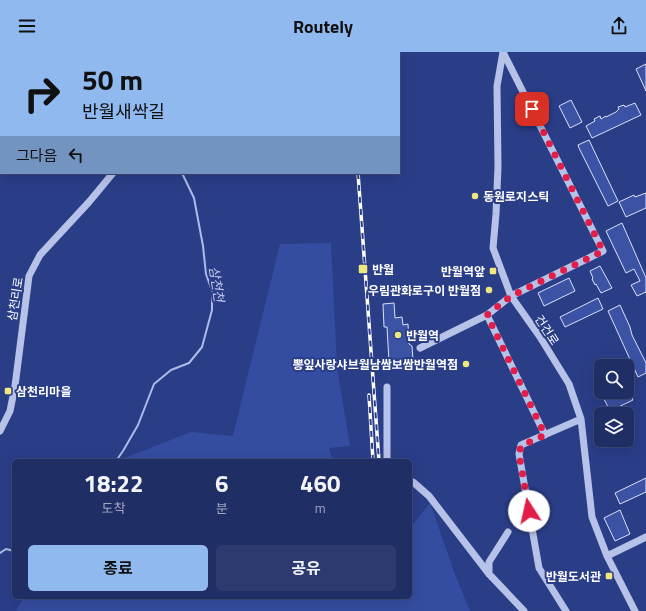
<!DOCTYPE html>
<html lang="ko">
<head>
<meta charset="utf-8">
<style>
	body { margin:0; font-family:"Titillium Web","Noto Sans KR",sans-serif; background:#2d3a6f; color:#f1f3f6; height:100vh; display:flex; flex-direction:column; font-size:15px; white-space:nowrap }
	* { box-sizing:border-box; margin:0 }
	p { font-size:13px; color:#a2a8bf }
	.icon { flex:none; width:22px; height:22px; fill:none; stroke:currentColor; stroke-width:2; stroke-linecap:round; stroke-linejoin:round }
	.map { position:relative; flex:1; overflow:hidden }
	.panel { position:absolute; left:12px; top:407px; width:400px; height:140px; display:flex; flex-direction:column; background:#202e66; border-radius:6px; box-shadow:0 4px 16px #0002,0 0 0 1px #3d4a7a }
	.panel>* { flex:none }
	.guide { position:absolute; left:0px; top:0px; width:400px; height:122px; box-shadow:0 4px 16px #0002,0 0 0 1px #3d4a7a; background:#90b9f0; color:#111; overflow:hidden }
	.controls { position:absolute; left:594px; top:307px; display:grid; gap:8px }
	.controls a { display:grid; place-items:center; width:40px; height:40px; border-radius:6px; background:#202e66; box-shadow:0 4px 16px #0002,0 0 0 1px #3d4a7a; font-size:20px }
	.pin { position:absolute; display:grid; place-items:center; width:34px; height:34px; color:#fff; margin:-17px; border-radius:8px; box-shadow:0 2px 6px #0006 }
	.me { position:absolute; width:44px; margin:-22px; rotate:350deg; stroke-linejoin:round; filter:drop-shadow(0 0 3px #0008) }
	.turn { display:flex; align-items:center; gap:14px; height:84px; padding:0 16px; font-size:18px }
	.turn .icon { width:52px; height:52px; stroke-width:2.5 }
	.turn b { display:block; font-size:28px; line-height:34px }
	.then { display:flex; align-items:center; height:38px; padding:0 16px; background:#0003; gap:8px; font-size:15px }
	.eta { display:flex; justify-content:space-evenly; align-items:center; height:68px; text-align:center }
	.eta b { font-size:24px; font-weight:700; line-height:28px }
	.button { display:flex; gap:8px; margin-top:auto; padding:8px 16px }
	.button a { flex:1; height:46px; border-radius:6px; background:#90b9f0; color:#111; font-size:16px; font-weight:700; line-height:46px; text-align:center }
	.button a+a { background:#2d3a6f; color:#f1f3f6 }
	header { display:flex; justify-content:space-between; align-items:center; height:52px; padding:0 16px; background:#90b9f0; color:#111; font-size:18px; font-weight:700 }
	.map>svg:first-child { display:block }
	.green { fill:#354da0 }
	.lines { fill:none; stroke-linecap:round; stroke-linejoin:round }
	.stream { stroke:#acbbe8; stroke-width:2 }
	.building { fill:#3b52a5; stroke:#dbe1f7 }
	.minor { stroke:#b7c2e8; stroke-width:7 }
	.rail-casing { stroke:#fff; stroke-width:3.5 }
	.rail { stroke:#2a3e88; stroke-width:2; stroke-dasharray:6; stroke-linecap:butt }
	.route { stroke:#e11d48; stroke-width:7; stroke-dasharray:0 12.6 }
	.poi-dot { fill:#efe87f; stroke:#2a3e88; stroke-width:1.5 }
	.labels { text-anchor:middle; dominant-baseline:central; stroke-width:4; stroke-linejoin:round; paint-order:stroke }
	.poi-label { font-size:12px; font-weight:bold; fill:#fff; stroke:#2a3e88; text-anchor:start }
	.street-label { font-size:12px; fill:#fff; stroke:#2a3e88 }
	.water-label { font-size:13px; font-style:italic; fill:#c3cdf0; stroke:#2a3e88 }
</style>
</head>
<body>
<header><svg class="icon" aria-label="menu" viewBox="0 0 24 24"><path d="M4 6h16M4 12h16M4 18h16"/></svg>Routely<svg class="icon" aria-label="share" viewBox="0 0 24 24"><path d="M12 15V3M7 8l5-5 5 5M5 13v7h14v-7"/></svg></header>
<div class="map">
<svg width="646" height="559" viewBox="0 0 646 559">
	<rect width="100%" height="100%" fill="#2a3e88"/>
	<!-- green -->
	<path class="green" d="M 331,191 L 337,315 L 350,394 L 329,396 L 333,409 L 117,409 L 191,380 L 233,384 L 280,192 Z
		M 430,451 L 456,525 L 470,559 L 16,559 L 24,545 L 410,545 L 410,481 L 412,473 Z"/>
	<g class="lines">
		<!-- stream -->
		<path class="stream" d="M 232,1 L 233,0
			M 116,409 L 123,399 L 138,373 L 154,332 L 171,318 L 189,311 L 202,295 L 212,258 L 212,239 L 206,222 L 203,194 L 194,146 L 182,121
			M 0,501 L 6,497 L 14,499"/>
	</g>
	<!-- building -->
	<path class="building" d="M 646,12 L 646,39 L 636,17 Z
		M 571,48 L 582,70 L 570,76 L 559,54 Z
		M 635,51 L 641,63 L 592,86 L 586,74 L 595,69 L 594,67 L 600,64 L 601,67 L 606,64 L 606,65 L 616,60 L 619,57 L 618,55 L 624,53 L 625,55 Z
		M 589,88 L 618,149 L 608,154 L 579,96 L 578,93 Z
		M 646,141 L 646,156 L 626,165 L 619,150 L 634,143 L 635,145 Z
		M 622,171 L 646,226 L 646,241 L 646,240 L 637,244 L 631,233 L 640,229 L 634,217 L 626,221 L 606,179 Z
		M 600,214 L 612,236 L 601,241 L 596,232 L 595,233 L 592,227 L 593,226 L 590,219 Z
		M 569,226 L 575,239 L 544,254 L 538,241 Z
		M 598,246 L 603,257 L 565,275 L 560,265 Z
		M 394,251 L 395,266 L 402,265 L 403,273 L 408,272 L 409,292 L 412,294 L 413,308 L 402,316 L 389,310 L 387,275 L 384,275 L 383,252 Z
		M 620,253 L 630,275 L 632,283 L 646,311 L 646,321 L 638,325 L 608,259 Z
		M 611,340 L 629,340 L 633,348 L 610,359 L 604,347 L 612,342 Z
		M 646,426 L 646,440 L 620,452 L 615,441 Z
		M 620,458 L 630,482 L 615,489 L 604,466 Z"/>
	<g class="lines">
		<!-- minor -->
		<path class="minor" d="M 29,0 L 30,1
			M 503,0 L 497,34 L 498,115 L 496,162 L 493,196 L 511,244 L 540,285 L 569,332 L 581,367 L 592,465 L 607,504 L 635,559
			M 145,1 L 145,0
			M 487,263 L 545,383
			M 420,296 L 487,263 L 511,244 L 603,199 L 503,0
			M 387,335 L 387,409
			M 0,379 L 10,359 L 15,334 L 29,224 L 40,203 L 89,150 L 113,121
			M 410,429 L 413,430 L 429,444 L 489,522 L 524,559
			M 607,504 L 646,485
			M 489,522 L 489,510 L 508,480
			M 566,559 L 539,516 L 519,402 L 521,393 L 581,367"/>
		<defs>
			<path id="rail" d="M 349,0 L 349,1
				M 358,121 L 379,409
				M 369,343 L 373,409"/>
		</defs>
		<!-- rail casing -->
		<use href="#rail" class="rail-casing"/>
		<!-- rail -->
		<use href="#rail" class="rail"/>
	</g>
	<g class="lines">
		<!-- route -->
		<path class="route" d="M 529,459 L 519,402 L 521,394 L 545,383 L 487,263 L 511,244 L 603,199 L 532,57"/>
	</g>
	<!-- markers -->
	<g class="poi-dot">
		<circle cx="475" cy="144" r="4"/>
		<rect x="358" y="212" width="10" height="10" rx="2"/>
		<rect x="489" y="215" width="8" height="8" rx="2"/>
		<circle cx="489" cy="238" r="4"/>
		<circle cx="398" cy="283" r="4"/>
		<circle cx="466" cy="312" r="4"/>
		<rect x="4" y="335" width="8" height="8" rx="2"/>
		<rect x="605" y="520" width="8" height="8" rx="2"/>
	</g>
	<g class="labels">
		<!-- poi labels -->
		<g class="poi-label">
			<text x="483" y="144">동원로지스틱</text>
			<text x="372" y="217">반월</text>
			<text x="485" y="219" text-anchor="end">반월역앞</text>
			<text x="481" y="238" text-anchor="end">우림관화로구이 반월점</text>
			<text x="406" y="283">반월역</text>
			<text x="458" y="312" text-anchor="end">뽕잎사랑샤브월남쌈보쌈반월역점</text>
			<text x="16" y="339">삼천리마을</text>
			<text x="601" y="524" text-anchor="end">반월도서관</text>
		</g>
		<!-- street labels -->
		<g class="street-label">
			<text transform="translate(15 247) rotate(-81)">삼천리로</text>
			<text transform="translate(547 278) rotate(57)">건건로</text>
		</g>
		<!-- water labels -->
		<g class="water-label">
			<text transform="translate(217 232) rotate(81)">삼천천</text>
		</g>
	</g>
</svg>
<div class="controls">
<a><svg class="icon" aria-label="search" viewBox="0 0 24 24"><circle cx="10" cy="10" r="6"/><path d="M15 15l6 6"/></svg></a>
<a><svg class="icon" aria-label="layers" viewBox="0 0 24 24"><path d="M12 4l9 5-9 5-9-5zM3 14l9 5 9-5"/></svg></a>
</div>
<div class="pin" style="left:532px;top:57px;background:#d93025"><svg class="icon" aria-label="arrive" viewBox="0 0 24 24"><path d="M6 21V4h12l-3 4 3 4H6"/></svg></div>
<svg class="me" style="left:529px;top:459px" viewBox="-20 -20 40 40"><circle r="19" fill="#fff"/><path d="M0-13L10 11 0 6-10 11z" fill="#e11d48"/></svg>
<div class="guide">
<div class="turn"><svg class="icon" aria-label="right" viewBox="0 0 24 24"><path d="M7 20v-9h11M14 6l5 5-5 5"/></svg><div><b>50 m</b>반월새싹길</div></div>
<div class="then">그다음<svg class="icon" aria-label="left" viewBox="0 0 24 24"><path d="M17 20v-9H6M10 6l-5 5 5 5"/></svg></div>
</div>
<section class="panel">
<div class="eta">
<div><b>18:22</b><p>도착</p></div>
<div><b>6</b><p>분</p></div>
<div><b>460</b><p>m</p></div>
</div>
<div class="button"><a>종료</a><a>공유</a></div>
</section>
</div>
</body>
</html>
